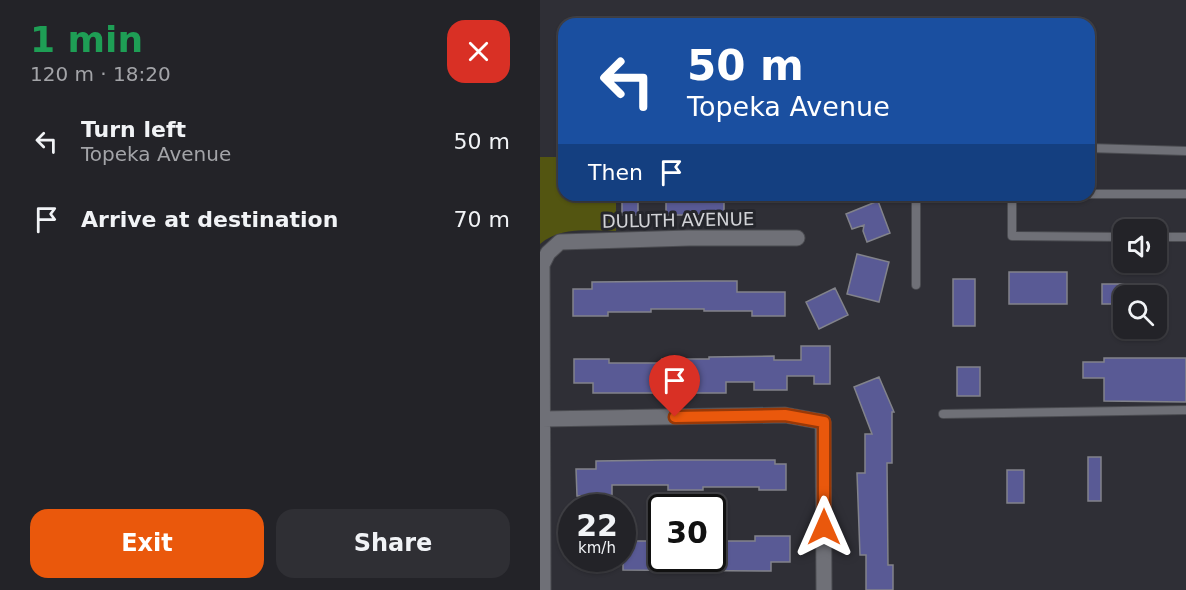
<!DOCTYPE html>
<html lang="en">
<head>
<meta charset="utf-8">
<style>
	body { margin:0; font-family:"DejaVu Sans",sans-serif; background:#2f2f34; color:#f1f3f6; height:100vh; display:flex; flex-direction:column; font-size:22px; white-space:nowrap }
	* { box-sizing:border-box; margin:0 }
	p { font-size:20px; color:#a3a4a8 }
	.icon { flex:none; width:33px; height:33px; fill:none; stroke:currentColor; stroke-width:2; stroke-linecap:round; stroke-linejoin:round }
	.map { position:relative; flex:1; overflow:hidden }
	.side { display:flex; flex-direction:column; background:#232328; width:540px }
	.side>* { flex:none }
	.guide { position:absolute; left:18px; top:18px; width:537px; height:183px; border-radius:18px; box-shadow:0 2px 4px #0004,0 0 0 2px #404045; background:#1a4fa0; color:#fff; overflow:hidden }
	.tools { position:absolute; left:573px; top:219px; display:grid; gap:12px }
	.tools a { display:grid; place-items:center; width:54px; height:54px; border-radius:12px; background:#232328; box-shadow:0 2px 4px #0004,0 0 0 2px #404045; font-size:30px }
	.speed { position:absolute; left:18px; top:494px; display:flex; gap:12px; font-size:30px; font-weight:700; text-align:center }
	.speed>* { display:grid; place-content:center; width:78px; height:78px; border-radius:50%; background:#232328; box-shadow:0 2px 4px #0004,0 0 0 2px #404045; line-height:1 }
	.speed small { font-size:15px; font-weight:400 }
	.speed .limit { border:3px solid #111; border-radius:9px; background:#fff; color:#111 }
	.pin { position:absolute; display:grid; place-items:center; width:51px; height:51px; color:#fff; margin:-62px -26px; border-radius:50% 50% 50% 0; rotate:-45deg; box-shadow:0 0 6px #0007 }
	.pin .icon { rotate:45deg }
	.me { position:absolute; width:66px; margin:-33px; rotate:0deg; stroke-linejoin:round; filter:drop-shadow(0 0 4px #0008) }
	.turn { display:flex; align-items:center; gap:21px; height:126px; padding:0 30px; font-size:27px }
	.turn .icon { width:78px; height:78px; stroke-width:2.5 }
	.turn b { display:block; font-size:42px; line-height:51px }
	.then { display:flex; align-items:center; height:57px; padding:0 30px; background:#0003; gap:12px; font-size:22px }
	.round { display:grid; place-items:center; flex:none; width:63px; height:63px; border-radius:18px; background:#2f2f34 }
	.headline { display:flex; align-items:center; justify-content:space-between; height:102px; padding:0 30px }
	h1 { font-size:36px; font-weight:600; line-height:45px; color:#1e9e55 }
	.action { display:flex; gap:12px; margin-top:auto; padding:12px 30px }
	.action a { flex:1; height:69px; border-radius:18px; background:#ea580c; color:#fff; font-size:24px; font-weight:600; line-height:69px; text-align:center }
	.action a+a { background:#2f2f34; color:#f1f3f6 }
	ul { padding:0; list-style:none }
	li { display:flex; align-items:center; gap:18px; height:78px; padding:0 30px }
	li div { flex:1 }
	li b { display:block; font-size:22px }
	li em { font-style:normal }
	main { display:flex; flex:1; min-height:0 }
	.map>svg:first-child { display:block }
	.green { fill:#535511 }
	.building { fill:#595a95; stroke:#82838b; stroke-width:1.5 }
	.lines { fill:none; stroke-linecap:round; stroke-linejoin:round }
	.service-casing { stroke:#4b4c51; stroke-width:10 }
	.minor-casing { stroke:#4b4c51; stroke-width:17 }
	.service { stroke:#6f7077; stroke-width:8 }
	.minor { stroke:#6f7077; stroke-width:15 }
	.route-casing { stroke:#983908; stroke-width:15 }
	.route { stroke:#ea580c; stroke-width:10 }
	.labels { text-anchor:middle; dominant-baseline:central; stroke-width:6; stroke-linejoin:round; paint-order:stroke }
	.street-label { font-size:18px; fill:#d2d3d7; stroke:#25262c }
</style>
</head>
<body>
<main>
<section class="side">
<div class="headline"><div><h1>1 min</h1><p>120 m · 18:20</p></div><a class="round" style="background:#d93025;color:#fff"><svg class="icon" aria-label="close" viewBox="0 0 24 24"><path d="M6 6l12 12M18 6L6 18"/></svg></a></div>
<ul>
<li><svg class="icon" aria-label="left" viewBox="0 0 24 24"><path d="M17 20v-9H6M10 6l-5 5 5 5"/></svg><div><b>Turn left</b><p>Topeka Avenue</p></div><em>50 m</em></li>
<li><svg class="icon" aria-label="arrive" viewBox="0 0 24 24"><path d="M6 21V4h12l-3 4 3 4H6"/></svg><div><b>Arrive at destination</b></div><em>70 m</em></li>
</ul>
<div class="action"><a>Exit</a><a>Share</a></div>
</section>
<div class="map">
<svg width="646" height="590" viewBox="0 0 646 590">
	<rect width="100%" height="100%" fill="#2f2f36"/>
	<!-- green -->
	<path class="green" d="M 0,157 L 24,157 L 24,195 L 76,195 L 76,231 C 50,231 21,226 0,244 Z"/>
	<!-- building -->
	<path class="building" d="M 82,195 L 98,195 L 98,215 L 82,215 Z
		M 126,195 L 184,195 L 184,215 L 126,215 Z
		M 338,201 L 350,233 L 327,242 L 323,231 L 324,225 L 312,229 L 306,214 Z
		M 317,254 L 349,262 L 339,302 L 307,294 Z
		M 469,272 L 527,272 L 527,304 L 469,304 Z
		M 413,279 L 435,279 L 435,326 L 413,326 Z
		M 164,281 L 197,281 L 197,292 L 245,292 L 245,316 L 212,316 L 212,311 L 164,311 L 164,309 L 111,309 L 111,312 L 68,312 L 68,316 L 33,316 L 33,289 L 52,289 L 52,282 Z
		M 562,284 L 584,284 L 584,304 L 562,304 Z
		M 295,288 L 308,315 L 279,329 L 266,302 Z
		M 261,346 L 290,346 L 290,384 L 274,384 L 274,376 L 247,376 L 247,390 L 214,390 L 214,382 L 186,382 L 186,393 L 141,393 L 141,383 L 114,383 L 114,393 L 53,393 L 53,383 L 34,383 L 34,359 L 69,359 L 69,363 L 122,363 L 122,359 L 169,359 L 169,357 L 234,356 L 234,360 L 261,360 Z
		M 564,358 L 646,358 L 646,402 L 564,401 L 564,378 L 543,378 L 543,362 L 564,362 Z
		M 417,367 L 440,367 L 440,396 L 417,396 Z
		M 339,377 L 354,412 L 352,412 L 352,463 L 347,463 L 348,565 L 353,565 L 353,590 L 326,590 L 326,555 L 320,555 L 317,473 L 325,473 L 325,434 L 332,434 L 314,387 Z
		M 548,457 L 561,457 L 561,501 L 548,501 Z
		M 128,460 L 235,460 L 235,464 L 246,464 L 246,490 L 219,490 L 219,487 L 163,487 L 163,490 L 128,490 L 128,485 L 72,485 L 72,495 L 37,496 L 36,469 L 56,469 L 56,461 Z
		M 467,470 L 484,470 L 484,503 L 467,503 Z
		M 215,536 L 250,536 L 250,562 L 231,562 L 231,571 L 83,570 L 83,541 L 116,541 L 116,558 L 172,558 L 172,541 L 215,541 Z"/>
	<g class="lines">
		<defs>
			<path id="service" d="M 549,148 L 646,151
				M 549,194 L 646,194
				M 376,195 L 376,285
				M 472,195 L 472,236 L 584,237
				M 616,237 L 646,237
				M 403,414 L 646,410"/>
			<path id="minor" d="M 2,419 L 245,415 L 283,422 L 284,590
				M 3,590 L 2,265 L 8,253 L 20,242 L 149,238 L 257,238"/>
		</defs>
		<!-- service casing -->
		<use href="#service" class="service-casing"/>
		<!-- minor casing -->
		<use href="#minor" class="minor-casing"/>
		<!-- service -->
		<use href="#service" class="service"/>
		<!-- minor -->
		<use href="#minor" class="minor"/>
	</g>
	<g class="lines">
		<defs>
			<path id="route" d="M 135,417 L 245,415 L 284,422 L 284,527"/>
		</defs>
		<!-- route casing -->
		<use href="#route" class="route-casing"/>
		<!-- route -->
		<use href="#route" class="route"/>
	</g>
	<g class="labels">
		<!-- street labels -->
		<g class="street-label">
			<text transform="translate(138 220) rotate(-1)">DULUTH AVENUE</text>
		</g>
	</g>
</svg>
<div class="tools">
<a><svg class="icon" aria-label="sound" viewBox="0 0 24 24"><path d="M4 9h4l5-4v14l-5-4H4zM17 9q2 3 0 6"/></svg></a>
<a><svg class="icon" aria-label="search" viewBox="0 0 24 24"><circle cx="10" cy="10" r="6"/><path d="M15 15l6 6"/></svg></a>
</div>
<div class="speed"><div>22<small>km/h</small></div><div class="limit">30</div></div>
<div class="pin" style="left:135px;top:417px;background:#d93025"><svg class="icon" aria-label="arrive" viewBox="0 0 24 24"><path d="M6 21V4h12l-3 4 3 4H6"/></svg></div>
<svg class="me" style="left:284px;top:527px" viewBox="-20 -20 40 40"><path d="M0-17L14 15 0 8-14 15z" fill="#ea580c" stroke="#fff" stroke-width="4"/></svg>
<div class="guide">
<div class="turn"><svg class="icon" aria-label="left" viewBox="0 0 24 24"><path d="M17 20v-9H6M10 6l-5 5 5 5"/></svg><div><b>50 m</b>Topeka Avenue</div></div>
<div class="then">Then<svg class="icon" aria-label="arrive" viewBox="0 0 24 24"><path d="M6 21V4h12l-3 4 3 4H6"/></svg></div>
</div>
</div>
</main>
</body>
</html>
